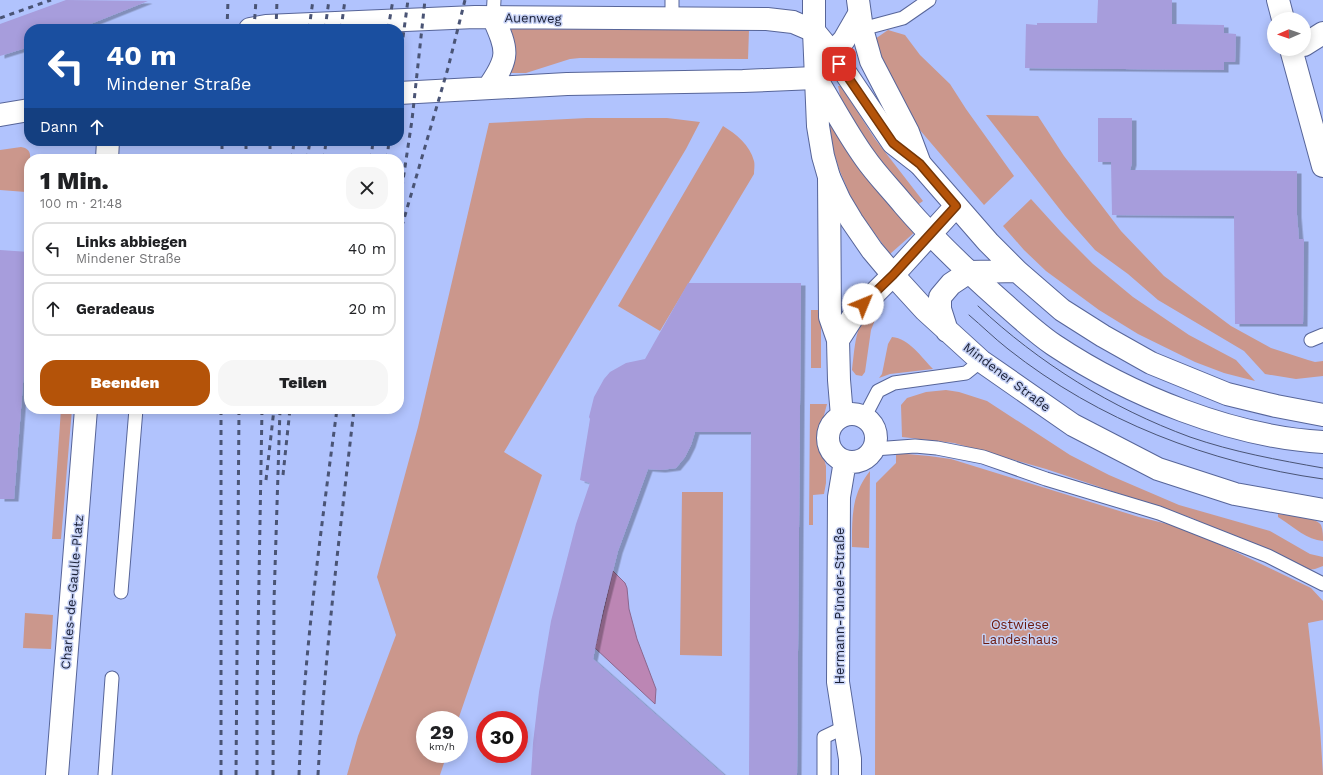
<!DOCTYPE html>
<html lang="de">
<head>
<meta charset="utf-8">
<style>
	body { margin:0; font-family:"Work Sans",sans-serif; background:#f6f6f6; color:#202124; height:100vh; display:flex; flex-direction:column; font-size:15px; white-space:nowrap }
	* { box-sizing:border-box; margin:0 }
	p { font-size:13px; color:#757577 }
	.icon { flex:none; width:22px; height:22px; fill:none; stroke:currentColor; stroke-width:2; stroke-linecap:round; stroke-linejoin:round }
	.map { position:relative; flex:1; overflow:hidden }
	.sheet { position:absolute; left:24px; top:154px; width:380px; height:260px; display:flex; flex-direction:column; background:#fff; border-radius:16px; box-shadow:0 2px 10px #0003 }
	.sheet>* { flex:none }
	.banner { position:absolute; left:24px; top:24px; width:380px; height:122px; border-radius:16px; box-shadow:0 2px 10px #0003; background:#1a4fa0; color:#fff; overflow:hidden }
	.needle { width:26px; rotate:268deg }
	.fabs { position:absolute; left:1267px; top:12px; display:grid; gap:8px }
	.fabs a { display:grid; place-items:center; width:44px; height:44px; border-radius:50%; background:#fff; box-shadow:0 2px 10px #0003; font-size:20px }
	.speed { position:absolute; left:416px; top:711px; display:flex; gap:8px; font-size:20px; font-weight:700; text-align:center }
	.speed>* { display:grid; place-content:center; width:52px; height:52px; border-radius:50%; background:#fff; box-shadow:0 2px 10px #0003; line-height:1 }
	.speed small { font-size:10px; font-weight:400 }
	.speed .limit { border:6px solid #d22; background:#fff; color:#111 }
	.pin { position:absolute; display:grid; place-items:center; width:34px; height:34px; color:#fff; margin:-17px; border-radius:8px; box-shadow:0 2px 6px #0006 }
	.me { position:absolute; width:44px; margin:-22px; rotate:45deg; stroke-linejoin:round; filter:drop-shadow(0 0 3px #0008) }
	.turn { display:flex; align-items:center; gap:14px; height:84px; padding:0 16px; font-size:18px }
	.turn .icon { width:52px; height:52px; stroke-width:2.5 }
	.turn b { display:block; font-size:28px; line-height:34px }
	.then { display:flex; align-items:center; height:38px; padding:0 16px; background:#0003; gap:8px; font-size:15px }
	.round { display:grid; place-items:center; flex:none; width:42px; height:42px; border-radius:16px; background:#f6f6f6 }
	.summary { display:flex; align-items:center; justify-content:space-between; height:68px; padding:0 16px }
	h1 { font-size:24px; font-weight:800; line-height:30px }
	.button { display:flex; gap:8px; margin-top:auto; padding:8px 16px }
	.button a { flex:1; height:46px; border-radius:16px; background:#b45309; color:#fff; font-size:16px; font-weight:800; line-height:46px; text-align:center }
	.button a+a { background:#f6f6f6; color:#202124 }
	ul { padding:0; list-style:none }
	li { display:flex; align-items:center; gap:12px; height:54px; margin:0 8px 6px; padding:0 8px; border:2px solid #e0e0e0; border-radius:16px }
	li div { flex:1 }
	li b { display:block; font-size:15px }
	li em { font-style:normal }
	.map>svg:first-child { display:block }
	.green { fill:#cb978c }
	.water { fill:#bc86b4; stroke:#8b678e }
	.building { fill:#a79ddc; filter:url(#shadow) }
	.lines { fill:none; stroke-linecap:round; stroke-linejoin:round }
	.service-casing { stroke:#576599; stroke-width:15 }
	.minor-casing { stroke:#576599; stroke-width:24 }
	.tertiary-casing { stroke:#576599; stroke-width:24 }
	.secondary-casing { stroke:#576599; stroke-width:24 }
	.service { stroke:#fff; stroke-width:13 }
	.minor { stroke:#fff; stroke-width:22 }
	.tertiary { stroke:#fff; stroke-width:22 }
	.secondary { stroke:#fff; stroke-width:22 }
	.tram { stroke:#4a5475; stroke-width:1 }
	.rail { stroke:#4a5475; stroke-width:3; stroke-dasharray:5 5; stroke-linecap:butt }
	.route-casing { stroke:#753606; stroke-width:10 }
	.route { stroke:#b45309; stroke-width:7 }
	.labels { text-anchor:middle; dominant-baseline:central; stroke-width:3; stroke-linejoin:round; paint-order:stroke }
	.street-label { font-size:13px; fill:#191f35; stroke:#c6d1f5 }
	.park-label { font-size:13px; fill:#6c180b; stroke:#c6d1f5 }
</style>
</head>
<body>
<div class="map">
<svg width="1323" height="775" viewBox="0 0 1323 775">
	<defs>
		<filter id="shadow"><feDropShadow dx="4.5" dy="2.5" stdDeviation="0" flood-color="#0004"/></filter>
	</defs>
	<rect width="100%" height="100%" fill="#b1c3fd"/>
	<!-- green -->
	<path class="green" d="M 507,29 L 749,30 L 748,59 L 580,58 L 570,59 L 526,73 L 506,73 Z
		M 888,30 L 905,35 L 920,55 L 950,84 L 966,109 L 1014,176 L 984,205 L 913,122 L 888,78 L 875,39 Z
		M 838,86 L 841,86 L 875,139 L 923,201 L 916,206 L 870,154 L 841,100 Z
		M 986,115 L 1038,116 L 1064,156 L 1121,231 L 1164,276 L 1231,326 L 1271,348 L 1308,360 L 1315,362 L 1323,361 L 1323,376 L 1296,379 L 1265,374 L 1244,351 L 1158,300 L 1128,274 L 1095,250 L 1065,216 Z
		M 587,118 L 667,118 L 700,122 L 686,149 L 504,452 L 542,475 L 458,720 L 425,720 L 425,754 L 447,754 L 440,775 L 347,775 L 358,736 L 396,635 L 377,577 L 418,427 L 489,123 Z
		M 830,122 L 916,231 L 890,254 L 855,207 L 839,169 L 832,146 L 829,124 Z
		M 723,126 C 736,134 750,145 754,161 C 755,165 754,170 754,174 L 660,331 L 618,306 Z
		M 21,147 C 28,148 31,152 30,159 L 29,159 L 26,192 L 0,190 L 0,150 Z
		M 1031,199 L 1061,232 L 1093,264 L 1133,297 L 1189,335 L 1236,360 L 1255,381 L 1224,373 L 1195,362 L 1138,334 L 1099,310 L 1046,271 L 1024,250 L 1003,226 Z
		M 870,307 L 877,315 L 871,330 L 865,372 L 862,376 L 856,375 L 852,370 C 855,346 855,327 870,307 Z
		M 811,310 L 821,310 L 821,368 L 811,368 Z
		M 892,337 C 909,338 922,358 933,369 L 890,374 L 879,378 L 882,374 L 888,344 Z
		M 946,390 L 959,392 L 987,401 L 1070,455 L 1109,475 L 1179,505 L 1270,531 L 1310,554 L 1323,557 L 1323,566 L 1315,569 L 1308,570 L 1283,560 L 1192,518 L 1046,469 L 954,443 L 902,437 L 901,405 L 907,398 L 926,392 Z
		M 810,404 L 827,404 L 818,438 L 826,466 L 826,483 L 824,494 L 813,495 L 813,525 L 809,525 Z
		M 61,409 L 72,409 L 61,539 L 52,539 Z
		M 896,453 L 929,456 L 951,459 L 1139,517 L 1180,527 L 1232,550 L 1311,588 L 1323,601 L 1323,620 L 1308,623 L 1320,728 L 1323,775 L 875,775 L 876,483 L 896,463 Z
		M 870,471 L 869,548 L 852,547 C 852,519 851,494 870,471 Z
		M 682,492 L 723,492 L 722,656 L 680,655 Z
		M 1278,514 C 1288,515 1316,517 1321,525 C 1323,530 1323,536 1323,541 C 1307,540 1294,527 1281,519 L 1278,517 Z
		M 25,613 L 53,615 L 51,649 L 23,648 Z"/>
	<!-- water -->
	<path class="water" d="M 613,571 L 625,583 L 627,588 L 629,609 L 637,639 L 656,689 L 655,704 L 595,648 Z"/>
	<!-- building -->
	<path class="building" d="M 66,0 L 148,1 L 78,29 L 29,29 L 29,47 L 0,56 L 0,24 Z
		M 1098,0 L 1172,0 L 1172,24 L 1224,25 L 1224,33 L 1236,34 L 1235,62 L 1224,62 L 1224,70 L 1025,68 L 1026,24 L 1037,25 L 1037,23 L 1097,23 Z
		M 1098,118 L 1132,118 L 1132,163 L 1130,170 L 1297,171 L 1297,215 L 1299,239 L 1304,239 L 1303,324 L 1235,324 L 1234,216 L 1112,215 L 1111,162 L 1098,162 Z
		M 0,250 L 29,252 L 29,306 L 14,499 L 0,499 Z
		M 688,283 L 801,283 L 797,775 L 749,775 L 751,432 L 695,432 L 691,445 L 685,457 L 676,468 L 661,470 L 648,469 L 618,551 L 603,610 L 593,659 L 724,775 L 531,775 L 533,743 L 539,692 L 551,621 L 576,524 L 590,483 L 580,480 L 590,419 L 589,417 L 594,397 L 604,379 L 610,372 L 626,363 L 645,359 Z"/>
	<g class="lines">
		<defs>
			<path id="service" d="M 672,0 L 672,19
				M 493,17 L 494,0
				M 862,29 L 903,18 L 929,0
				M 1311,340 L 1323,335
				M 865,416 L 878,391 L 894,383 L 966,373 L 981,361
				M 874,449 L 915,446 L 937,448 L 983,457 L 1046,479 L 1159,513 L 1268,556 L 1323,584
				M 121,592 L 136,409
				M 105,775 L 112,678
				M 824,775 L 824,737 L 845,727"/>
			<path id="minor" d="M 1278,0 L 1283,19
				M 1304,45 L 1323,33
				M 1291,49 L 1323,166
				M 107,159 L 108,141
				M 829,177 L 830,317 L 838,340 L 839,380 L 842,416
				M 838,340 L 856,312 L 893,275 L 956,206
				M828 438a24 24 0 1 1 48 0a24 24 0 1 1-48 0Z
				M 845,461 L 839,497 L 838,682 L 850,759 L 850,775
				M 57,775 L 86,409"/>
			<path id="tertiary" d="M 250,29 L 266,26 L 475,17 L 767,19 L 793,22 L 814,31 L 832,53 L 893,143 L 920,164
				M 488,88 C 510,57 508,51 493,17
				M 399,93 L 567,84 L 743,81 L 815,78 L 832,53 L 844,40 L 859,14
				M 0,115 L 29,110"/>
			<path id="secondary" d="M 814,0 L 814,31 L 818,126 L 823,156 L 829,177 L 840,201 L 852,221 L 872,250 L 893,275 L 925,310 L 981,361 L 1073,425 L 1158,469 L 1235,494 L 1323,510
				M 858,0 L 862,29 L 871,61 L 908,132 L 920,164 L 988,242 L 1017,271 L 1062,310 L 1103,336 L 1151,363 L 1227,394 L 1276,406 L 1323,415
				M 817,80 C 833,106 847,133 865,158 C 876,174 891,189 904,205 C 934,240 967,271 1001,301 C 1018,316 1035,332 1054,345 C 1129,395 1232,437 1323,442
				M 947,331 L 940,309 L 940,297 L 951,284 L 969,272 L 1017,271"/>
		</defs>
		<!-- service casing -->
		<use href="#service" class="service-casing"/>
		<!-- minor casing -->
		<use href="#minor" class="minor-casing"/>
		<!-- tertiary casing -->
		<use href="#tertiary" class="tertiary-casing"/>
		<!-- secondary casing -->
		<use href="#secondary" class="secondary-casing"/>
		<!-- service -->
		<use href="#service" class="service"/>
		<!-- minor -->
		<use href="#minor" class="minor"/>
		<!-- tertiary -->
		<use href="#tertiary" class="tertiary"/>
		<!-- secondary -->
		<use href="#secondary" class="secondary"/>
		<!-- tram -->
		<path class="tram" d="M 978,306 C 1039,363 1111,408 1190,437 C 1233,452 1278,460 1323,468
			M 969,315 C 982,326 994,338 1008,349 C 1099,421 1209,463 1323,479"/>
		<!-- rail -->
		<path class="rail" d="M 0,18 L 51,0
			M 227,29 L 228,0
			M 254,29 L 256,0
			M 276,29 L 277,0
			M 309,29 L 313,0
			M 325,29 L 329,0
			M 341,29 L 345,0
			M 388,29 L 393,0
			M 399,67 L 408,0
			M 222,159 L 222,141
			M 246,159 L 246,141
			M 270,159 L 270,141
			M 292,159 L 294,141
			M 307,159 L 310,141
			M 324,159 L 326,141
			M 371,159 L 373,141
			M 387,159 L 389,141
			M 399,207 L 412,120 L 425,0
			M 399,236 L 448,68 L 465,0
			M 283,475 L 290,409
			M 266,480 L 274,409
			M 221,775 L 221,409
			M 236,775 L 239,409
			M 257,775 L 257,692 L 262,409
			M 273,775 L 274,601 L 280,409
			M 299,775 C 304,653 321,530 337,409
			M 318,775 C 325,652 340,531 354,409"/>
	</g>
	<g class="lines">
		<defs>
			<path id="route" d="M 839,64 L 893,143 L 920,164 L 956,206 L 893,275 L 863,304"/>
		</defs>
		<!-- route casing -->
		<use href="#route" class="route-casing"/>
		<!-- route -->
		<use href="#route" class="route"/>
	</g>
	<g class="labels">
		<!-- street labels -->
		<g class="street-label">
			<text transform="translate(533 18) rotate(1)">Auenweg</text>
			<text transform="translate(1007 377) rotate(37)">Mindener Straße</text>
			<text transform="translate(72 592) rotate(-85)">Charles-de-Gaulle-Platz</text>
			<text transform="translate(839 606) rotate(-90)">Hermann-Pünder-Straße</text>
		</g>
		<!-- park labels -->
		<g class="park-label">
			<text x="1020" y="624">Ostwiese<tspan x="1020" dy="15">Landeshaus</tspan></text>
		</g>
	</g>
</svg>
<div class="fabs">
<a><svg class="needle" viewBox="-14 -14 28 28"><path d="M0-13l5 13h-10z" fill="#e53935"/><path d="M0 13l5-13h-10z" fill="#757577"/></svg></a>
</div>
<div class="speed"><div>29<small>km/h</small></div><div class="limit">30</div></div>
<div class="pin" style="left:839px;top:64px;background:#d93025"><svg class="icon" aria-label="arrive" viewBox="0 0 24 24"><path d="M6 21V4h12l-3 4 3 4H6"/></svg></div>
<svg class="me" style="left:863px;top:304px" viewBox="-20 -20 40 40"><circle r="19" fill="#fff"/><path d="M0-13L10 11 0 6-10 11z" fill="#b45309"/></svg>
<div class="banner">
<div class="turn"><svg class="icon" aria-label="left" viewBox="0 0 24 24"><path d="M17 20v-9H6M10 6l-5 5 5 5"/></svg><div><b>40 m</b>Mindener Straße</div></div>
<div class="then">Dann<svg class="icon" aria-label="ahead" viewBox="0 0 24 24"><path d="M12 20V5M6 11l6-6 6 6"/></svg></div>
</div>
<section class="sheet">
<div class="summary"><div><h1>1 Min.</h1><p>100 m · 21:48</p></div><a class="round"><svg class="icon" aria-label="close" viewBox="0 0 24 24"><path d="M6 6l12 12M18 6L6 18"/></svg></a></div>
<ul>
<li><svg class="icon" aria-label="left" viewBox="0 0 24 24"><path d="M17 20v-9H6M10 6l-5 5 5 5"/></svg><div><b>Links abbiegen</b><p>Mindener Straße</p></div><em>40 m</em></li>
<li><svg class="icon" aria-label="ahead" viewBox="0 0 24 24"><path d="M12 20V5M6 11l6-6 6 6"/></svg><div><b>Geradeaus</b></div><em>20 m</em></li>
</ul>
<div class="button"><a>Beenden</a><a>Teilen</a></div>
</section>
</div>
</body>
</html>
